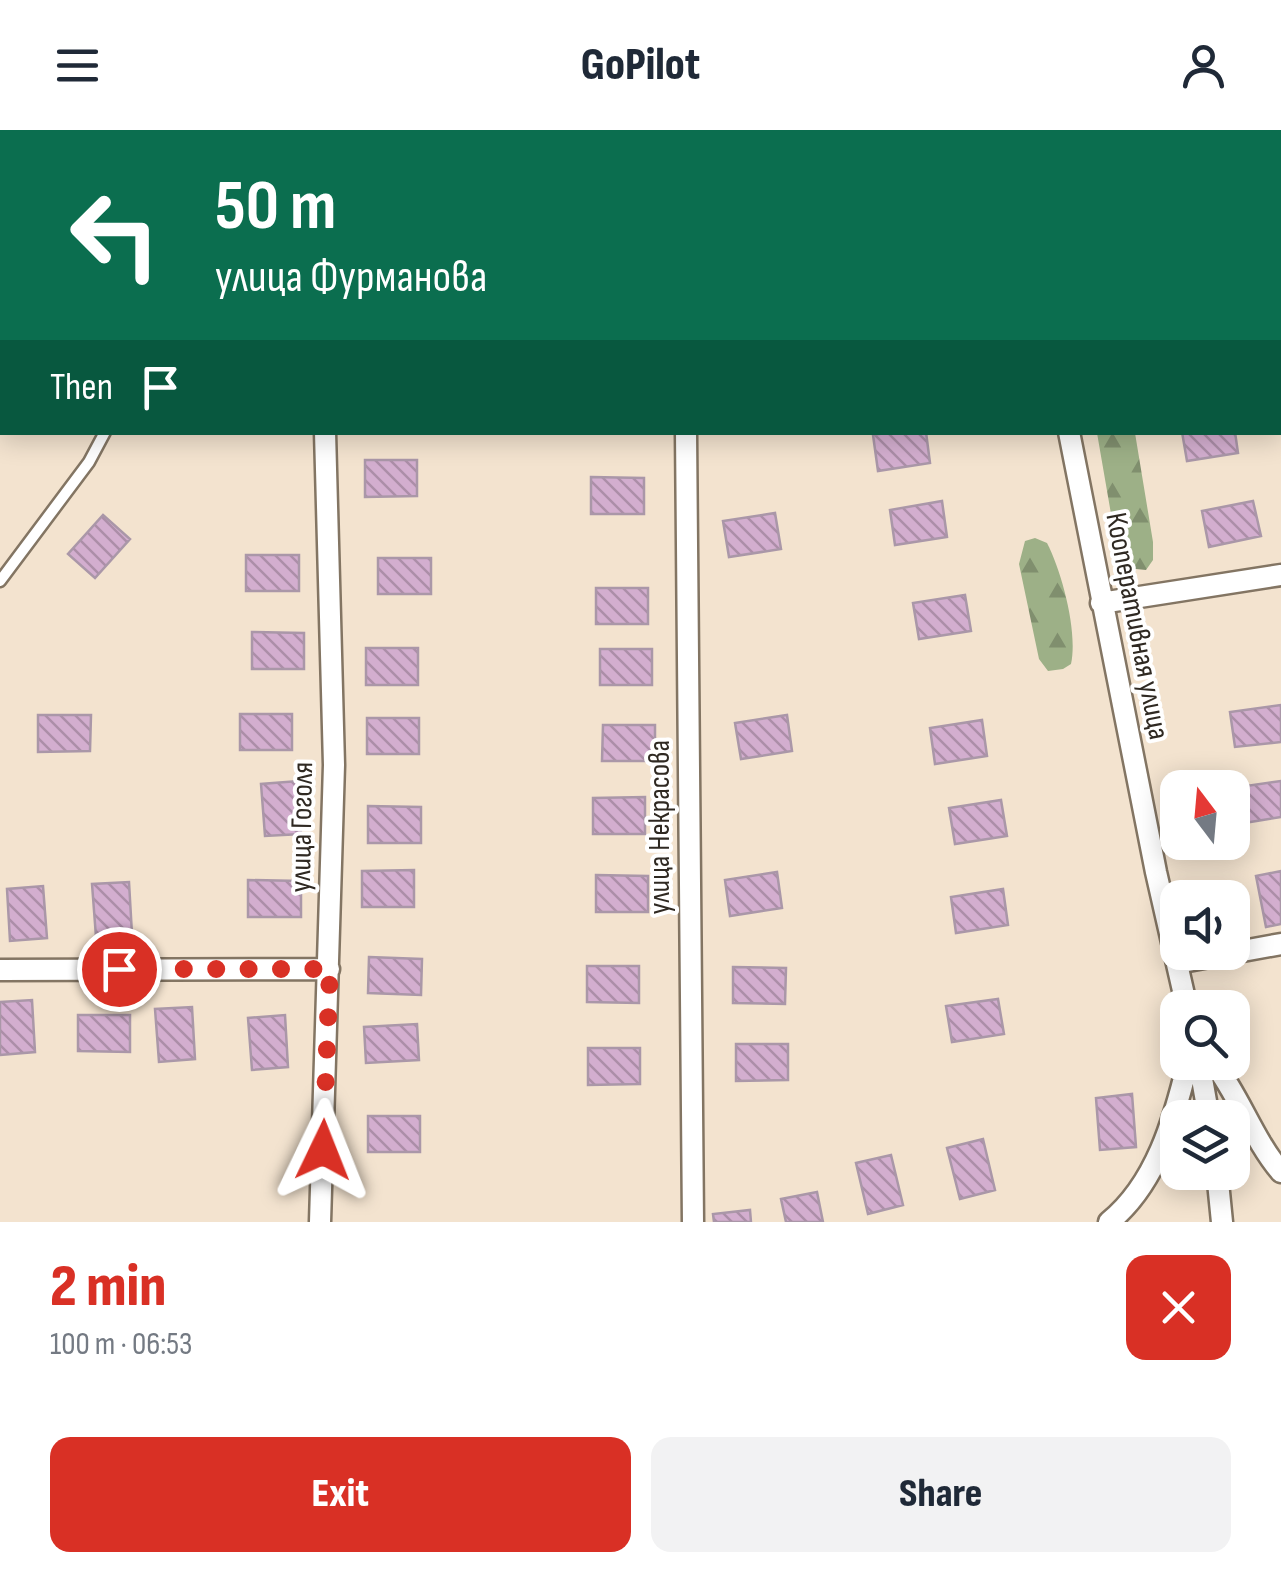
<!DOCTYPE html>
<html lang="en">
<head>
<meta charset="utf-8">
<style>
	body { margin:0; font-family:"Sofia Sans Condensed",sans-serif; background:#f2f2f3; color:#1f2937; height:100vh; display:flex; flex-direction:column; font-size:38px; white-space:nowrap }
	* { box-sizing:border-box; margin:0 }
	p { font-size:32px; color:#747a83 }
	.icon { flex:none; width:55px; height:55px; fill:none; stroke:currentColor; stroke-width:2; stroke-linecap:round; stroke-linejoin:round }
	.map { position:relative; height:1092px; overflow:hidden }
	.details { display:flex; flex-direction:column; background:#fff; flex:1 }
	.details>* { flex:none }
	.banner { position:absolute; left:0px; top:0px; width:1282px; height:305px; box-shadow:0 5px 25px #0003; background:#0b6e4f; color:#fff; overflow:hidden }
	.needle { width:65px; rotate:344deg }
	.tools { position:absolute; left:1160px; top:640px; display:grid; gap:20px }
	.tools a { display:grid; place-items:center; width:90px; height:90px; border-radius:20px; background:#fff; box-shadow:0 5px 25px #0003; font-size:50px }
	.pin { position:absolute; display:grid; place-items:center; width:85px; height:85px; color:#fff; margin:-42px; border:5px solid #fff; border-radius:50%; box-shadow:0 2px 10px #0007 }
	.me { position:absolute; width:110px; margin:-55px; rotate:2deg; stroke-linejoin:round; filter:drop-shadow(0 0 8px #0008) }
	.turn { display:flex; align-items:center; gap:35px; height:210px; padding:0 50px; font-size:45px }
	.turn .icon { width:130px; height:130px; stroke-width:2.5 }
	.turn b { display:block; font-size:70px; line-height:85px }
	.then { display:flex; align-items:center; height:95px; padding:0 50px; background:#0003; gap:20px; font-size:38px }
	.round { display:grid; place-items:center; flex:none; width:105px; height:105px; border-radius:20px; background:#f2f2f3 }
	.summary { display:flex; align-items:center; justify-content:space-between; height:170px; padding:0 50px }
	h1 { font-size:60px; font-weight:800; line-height:75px; color:#d93025 }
	.cta { display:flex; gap:20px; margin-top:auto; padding:20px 50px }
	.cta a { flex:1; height:115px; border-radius:20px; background:#d93025; color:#fff; font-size:40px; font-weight:800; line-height:115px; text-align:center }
	.cta a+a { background:#f2f2f3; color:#1f2937 }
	header { display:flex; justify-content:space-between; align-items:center; height:130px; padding:0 50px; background:#fff; font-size:45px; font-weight:800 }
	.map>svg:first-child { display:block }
	.forest { fill:url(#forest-firs) }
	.building { fill:url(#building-back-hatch); stroke:#aa97a8; stroke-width:2.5 }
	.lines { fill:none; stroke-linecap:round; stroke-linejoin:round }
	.service-casing { stroke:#837563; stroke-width:15 }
	.minor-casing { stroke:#837563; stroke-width:25 }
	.service { stroke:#fff; stroke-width:10 }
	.minor { stroke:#fff; stroke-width:20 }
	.route { stroke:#d93025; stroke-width:18; stroke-dasharray:0 32.4 }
	.labels { text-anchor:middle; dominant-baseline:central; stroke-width:8; stroke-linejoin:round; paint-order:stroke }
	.street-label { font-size:30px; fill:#2f2922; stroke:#fff }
</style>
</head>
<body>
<header><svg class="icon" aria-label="menu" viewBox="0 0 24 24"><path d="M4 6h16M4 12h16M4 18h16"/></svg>GoPilot<svg class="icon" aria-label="person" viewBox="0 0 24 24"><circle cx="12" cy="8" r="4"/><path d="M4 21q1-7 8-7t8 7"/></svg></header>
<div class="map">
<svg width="1281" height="1092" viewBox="0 0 1281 1092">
	<defs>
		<pattern id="forest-firs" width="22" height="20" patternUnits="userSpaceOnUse" patternTransform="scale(2.5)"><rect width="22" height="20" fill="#9db087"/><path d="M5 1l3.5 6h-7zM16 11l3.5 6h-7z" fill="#808f6e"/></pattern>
		<pattern id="building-back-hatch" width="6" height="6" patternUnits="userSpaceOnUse" patternTransform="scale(2.5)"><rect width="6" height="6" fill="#d3aecf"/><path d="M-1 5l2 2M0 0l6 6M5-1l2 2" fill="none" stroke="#ac8ea8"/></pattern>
	</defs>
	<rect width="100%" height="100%" fill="#f3e3cf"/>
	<!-- forest -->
	<path class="forest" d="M 1097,303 L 1135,303 L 1153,412 L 1153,430 L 1146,440 L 1126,438 L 1119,430 Z
		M 1035,408 L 1047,413 C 1062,442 1078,502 1071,534 L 1063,539 L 1048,541 L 1039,529 L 1019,434 L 1025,411 Z"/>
	<!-- building -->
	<path class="building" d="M 891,302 L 926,302 L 930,333 L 878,341 L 873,305 Z
		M 1182,302 L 1235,302 L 1238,323 L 1187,331 Z
		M 365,330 L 417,330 L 417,366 L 365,367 Z
		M 591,347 L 644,348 L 644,384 L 591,384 Z
		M 942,371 L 947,407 L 895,415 L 890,380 Z
		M 1253,371 L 1261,406 L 1209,417 L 1202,381 Z
		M 775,383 L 781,419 L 729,427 L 723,391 Z
		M 103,385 L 130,409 L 95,448 L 68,424 Z
		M 246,425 L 299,425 L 299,461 L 246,461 Z
		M 378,428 L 431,428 L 431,464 L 378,464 Z
		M 596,458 L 648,458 L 648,494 L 596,494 Z
		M 965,465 L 971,501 L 919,509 L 913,473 Z
		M 252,502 L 304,503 L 304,539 L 252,539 Z
		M 366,518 L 418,518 L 418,555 L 366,555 Z
		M 600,519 L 652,519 L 652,555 L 600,555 Z
		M 1281,575 L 1281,612 L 1235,617 L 1230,582 Z
		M 240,584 L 292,584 L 292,620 L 240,620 Z
		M 38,585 L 91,585 L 90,621 L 38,622 Z
		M 787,585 L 792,621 L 741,629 L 735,593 Z
		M 367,588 L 419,588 L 419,624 L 367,624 Z
		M 982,590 L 987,626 L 935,634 L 930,598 Z
		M 603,595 L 655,595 L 655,631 L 602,631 Z
		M 298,651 L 301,704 L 265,706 L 261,654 Z
		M 1281,651 L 1281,687 L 1244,693 L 1239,657 Z
		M 645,667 L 645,704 L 593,704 L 593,668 Z
		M 1001,670 L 1007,706 L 955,714 L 949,678 Z
		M 368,676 L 421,677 L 421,713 L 368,713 Z
		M 414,740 L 414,777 L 362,777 L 362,741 Z
		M 1281,741 L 1281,794 L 1266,797 L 1256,746 Z
		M 777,742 L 782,778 L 730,786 L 725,750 Z
		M 596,745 L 648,746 L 648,782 L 596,782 Z
		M 248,750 L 301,751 L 301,787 L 248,787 Z
		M 129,752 L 132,804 L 96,807 L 92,754 Z
		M 43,756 L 47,808 L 10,811 L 7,759 Z
		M 1003,759 L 1008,795 L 956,803 L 951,767 Z
		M 369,827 L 422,829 L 421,865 L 368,863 Z
		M 587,836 L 639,836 L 639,873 L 587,872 Z
		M 733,837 L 786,838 L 785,874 L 733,873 Z
		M 998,869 L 1004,904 L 952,912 L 946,876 Z
		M 32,870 L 35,922 L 0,925 L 0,872 Z
		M 192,877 L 195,929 L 159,932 L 155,879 Z
		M 78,885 L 130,885 L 130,922 L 78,921 Z
		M 285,885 L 288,937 L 252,940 L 248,888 Z
		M 417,894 L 419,930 L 366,933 L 364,897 Z
		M 736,914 L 788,914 L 788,950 L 736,951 Z
		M 588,918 L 640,918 L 640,954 L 588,955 Z
		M 1132,964 L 1136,1017 L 1100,1020 L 1096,968 Z
		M 368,986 L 420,986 L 420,1022 L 368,1022 Z
		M 983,1009 L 995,1060 L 960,1069 L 947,1018 Z
		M 891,1025 L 903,1075 L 868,1084 L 856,1033 Z
		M 817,1062 L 823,1092 L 786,1092 L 781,1069 Z
		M 750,1080 L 751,1092 L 714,1092 L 713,1084 Z"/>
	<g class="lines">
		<defs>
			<path id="service" d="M 211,0 L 212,2
				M 371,2 L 372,0
				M 0,451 L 89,332 L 105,302"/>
			<path id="minor" d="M 1011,0 L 1011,2
				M 848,2 L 878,0
				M 0,8 L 2,8
				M 686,302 L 693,1092
				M 1069,302 L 1156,742 L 1187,878
				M 1101,473 L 1281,445
				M 1177,833 L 1281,814
				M 0,840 L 329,839
				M 1199,932 L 1209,988
				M 1213,932 C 1240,967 1253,1009 1281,1042
				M 1217,1042 L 1222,1092
				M 320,1092 L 334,635 L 325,302
				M 1109,1092 C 1156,1054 1174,990 1188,932"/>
		</defs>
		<!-- service casing -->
		<use href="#service" class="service-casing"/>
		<!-- minor casing -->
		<use href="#minor" class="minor-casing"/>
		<!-- service -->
		<use href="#service" class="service"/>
		<!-- minor -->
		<use href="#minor" class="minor"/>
	</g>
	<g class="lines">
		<!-- route -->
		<path class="route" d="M 119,839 L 330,839 L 323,1020"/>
	</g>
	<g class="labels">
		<!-- street labels -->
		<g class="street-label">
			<text transform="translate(1137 496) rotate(79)">Кооперативная улица</text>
			<text transform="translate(302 697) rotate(-89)">улица Гоголя</text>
			<text transform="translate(660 697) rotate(-90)">улица Некрасова</text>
		</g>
	</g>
</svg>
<div class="tools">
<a><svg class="needle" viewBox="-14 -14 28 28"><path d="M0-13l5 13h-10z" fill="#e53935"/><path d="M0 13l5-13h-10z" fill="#747a83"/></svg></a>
<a><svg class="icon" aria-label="sound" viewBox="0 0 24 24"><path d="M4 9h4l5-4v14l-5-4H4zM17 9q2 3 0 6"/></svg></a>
<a><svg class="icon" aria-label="search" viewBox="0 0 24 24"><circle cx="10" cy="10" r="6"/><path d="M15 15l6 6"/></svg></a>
<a><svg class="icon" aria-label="layers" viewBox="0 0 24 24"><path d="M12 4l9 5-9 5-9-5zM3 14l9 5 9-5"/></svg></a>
</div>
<div class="pin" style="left:119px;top:839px;background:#d93025"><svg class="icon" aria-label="arrive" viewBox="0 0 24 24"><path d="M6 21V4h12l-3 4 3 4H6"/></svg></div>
<svg class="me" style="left:323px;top:1020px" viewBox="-20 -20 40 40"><path d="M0-17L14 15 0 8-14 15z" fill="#d93025" stroke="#fff" stroke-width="4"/></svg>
<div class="banner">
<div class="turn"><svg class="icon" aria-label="left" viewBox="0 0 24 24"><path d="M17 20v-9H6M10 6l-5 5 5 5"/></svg><div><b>50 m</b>улица Фурманова</div></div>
<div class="then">Then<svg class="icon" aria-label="arrive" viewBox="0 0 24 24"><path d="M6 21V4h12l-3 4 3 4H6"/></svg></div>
</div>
</div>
<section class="details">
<div class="summary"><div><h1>2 min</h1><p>100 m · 06:53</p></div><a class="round" style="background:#d93025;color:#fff"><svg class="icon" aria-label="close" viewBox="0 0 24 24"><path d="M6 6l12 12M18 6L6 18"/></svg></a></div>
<div class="cta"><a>Exit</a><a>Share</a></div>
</section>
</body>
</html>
